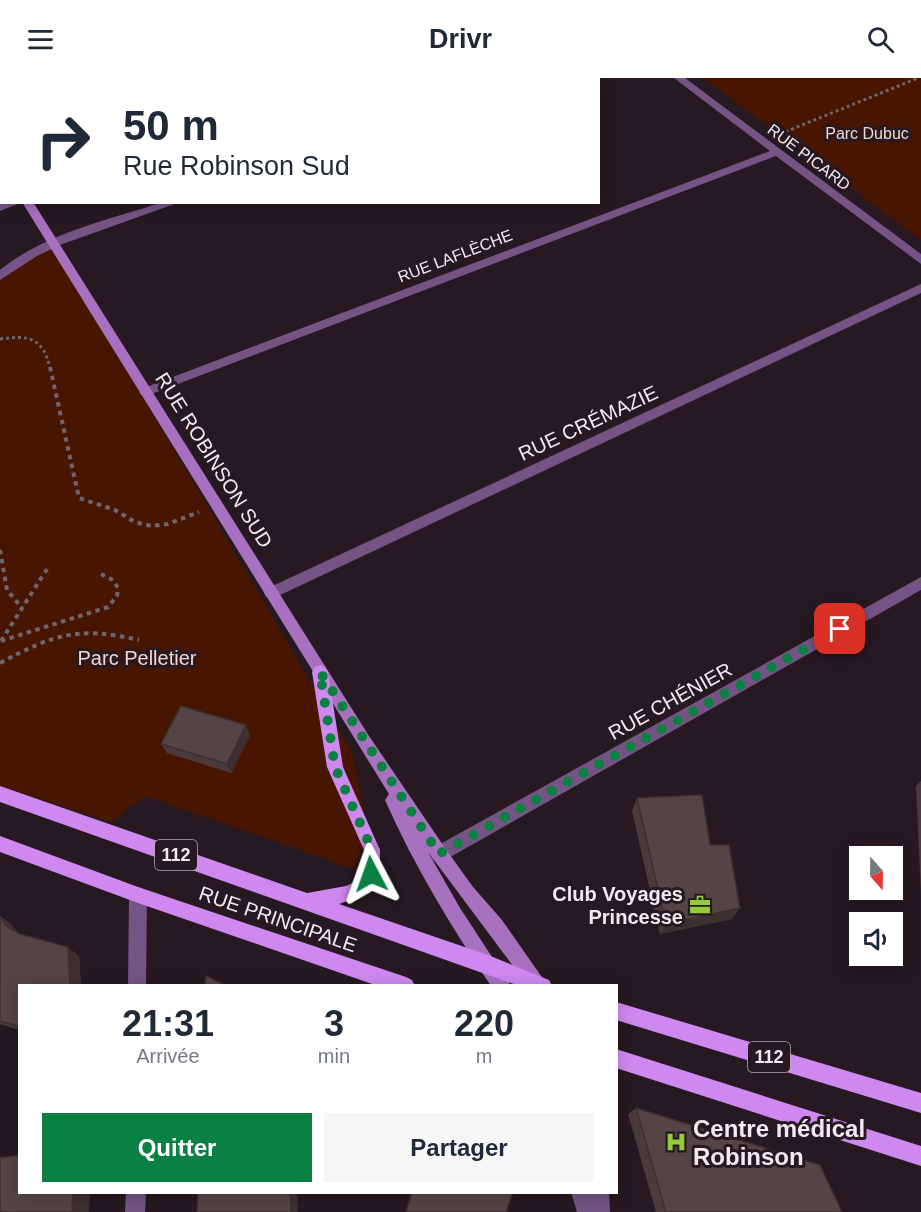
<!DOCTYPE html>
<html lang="fr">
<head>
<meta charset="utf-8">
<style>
	body { margin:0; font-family:Helvetica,sans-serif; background:#f6f6f7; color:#1f2937; height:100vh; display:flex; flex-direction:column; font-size:22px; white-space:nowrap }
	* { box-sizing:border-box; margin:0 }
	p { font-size:20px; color:#747a83 }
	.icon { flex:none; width:33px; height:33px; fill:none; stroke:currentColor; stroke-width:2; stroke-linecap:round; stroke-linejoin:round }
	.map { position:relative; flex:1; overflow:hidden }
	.drawer { position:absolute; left:18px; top:906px; width:600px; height:210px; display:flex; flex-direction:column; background:#fff; border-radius:0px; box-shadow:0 3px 15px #0003 }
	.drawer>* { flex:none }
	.guide { position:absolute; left:0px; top:0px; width:600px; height:126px; box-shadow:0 3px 15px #0003; background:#fff; color:#1f2937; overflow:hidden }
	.needle { width:39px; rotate:160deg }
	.controls { position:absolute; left:849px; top:768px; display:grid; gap:12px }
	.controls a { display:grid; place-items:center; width:54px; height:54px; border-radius:0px; background:#fff; box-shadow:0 3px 15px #0003; font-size:30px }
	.pin { position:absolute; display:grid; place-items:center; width:51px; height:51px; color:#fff; margin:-26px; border-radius:12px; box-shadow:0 3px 9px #0006 }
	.me { position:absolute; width:66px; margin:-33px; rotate:356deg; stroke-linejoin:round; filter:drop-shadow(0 0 4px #0008) }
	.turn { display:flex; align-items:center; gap:21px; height:126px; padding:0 24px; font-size:27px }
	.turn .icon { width:78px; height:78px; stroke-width:2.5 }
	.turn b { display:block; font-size:42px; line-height:51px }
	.eta { display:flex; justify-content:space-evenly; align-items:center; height:102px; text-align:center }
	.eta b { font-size:36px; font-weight:700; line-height:42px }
	.primary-button { display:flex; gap:12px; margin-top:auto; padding:12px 24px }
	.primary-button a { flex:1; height:69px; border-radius:0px; background:#0b8043; color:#fff; font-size:24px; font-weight:700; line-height:69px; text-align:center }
	.primary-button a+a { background:#f6f6f7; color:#1f2937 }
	header { display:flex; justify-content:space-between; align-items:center; height:78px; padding:0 24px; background:#fff; font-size:27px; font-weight:700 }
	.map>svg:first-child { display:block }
	.green { fill:#481500 }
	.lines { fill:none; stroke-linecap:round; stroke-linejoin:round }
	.path-far1 { stroke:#70656b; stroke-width:3; stroke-dasharray:3 3; stroke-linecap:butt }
	.path { stroke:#70656b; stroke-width:4; stroke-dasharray:4.5 4.5; stroke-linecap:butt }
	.lane { fill:#755485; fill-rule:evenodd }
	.street { fill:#755485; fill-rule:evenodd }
	.secondary { fill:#a871c0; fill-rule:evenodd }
	.primary { fill:#cf88ef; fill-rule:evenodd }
	.wall { fill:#493a3b }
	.shaded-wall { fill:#3c3030 }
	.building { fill:#554445; stroke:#3c3030; stroke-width:1.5 }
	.route { stroke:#0b8043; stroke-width:10; stroke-dasharray:0 18 }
	.labels { text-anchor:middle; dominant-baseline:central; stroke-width:6; stroke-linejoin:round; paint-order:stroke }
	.far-park-label { font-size:16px; fill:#f1d7cd; stroke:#261921 }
	.far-street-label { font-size:16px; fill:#f3eaef; stroke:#261921 }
	.shield { fill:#261921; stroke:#b6abb1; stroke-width:1.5 }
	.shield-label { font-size:18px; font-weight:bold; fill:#f3eaef }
	.street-label { font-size:20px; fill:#f3eaef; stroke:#261921 }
	.park-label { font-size:20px; fill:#f1d7cd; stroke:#261921 }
	.poi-label { font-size:20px; font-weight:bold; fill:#f3eaef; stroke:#261921; text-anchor:end }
	.near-poi-label { font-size:24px; font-weight:bold; fill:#f3eaef; stroke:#261921; text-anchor:start }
</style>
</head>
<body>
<header><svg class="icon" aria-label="menu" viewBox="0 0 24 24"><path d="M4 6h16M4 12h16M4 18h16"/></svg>Drivr<svg class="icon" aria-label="search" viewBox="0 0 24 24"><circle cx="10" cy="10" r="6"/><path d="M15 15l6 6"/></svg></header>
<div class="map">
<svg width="921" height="1134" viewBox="0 0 921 1134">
	<rect width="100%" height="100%" fill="#261921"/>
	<!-- green -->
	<path class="green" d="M 703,0 L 921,0 L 921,162 Z
		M 53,166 L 352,674 L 368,754 L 354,791 L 145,718 L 111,744 L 0,708 L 0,198 Z"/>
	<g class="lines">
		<!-- path-far1 -->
		<path class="path-far1" d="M 780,56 L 918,0
			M 0,261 C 28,257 43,259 50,290"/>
		<!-- path -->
		<path class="path" d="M 50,289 L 79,420 L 115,432 L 135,444 L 151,448 L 168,446 L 199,434
			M 0,472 L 7,512 L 22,530
			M 1,563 L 108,529 L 117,518 L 118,510 L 113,502 L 101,496
			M 1,563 L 49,488
			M 0,585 C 55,556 77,548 139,562"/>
		<!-- lane -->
		<path class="lane" d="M 2,0 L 10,0 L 11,2 L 2,2 Z
			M 42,0 L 54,0 L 41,2 Z"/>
		<!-- street -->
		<path class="street" d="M 125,0 L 138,0 L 123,2 Z
			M 529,0 L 541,0 L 527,2 Z
			M 674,0 L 685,0 L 921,176 L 921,186 L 776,78 L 149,317 L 141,317 L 139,314 L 141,311 L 770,73 Z
			M 0,36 L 2,36 L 2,42 L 0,42 Z
			M 6,124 L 23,124 L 0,133 L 0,126 Z
			M 163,124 L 180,124 L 60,167 L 37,178 L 0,202 L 0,192 C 45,155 109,142 163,124 Z
			M 921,206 L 921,215 L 276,519 L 266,519 L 264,515 L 266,511 Z
			M 921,499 L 921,512 L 445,782 L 439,784 L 433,782 L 431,776 L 433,770 Z
			M 138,809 L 144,811 L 147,817 L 146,908 L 128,908 L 129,817 L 132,811 Z
			M 126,1114 L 146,1114 L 145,1134 L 125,1134 Z
			M 571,1114 L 609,1114 L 610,1134 L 577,1134 Z"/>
		<!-- secondary -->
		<path class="secondary" d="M 0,79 L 2,79 L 2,87 L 0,87 Z
			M 22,124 L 33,124 L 369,658 L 445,770 L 473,809 L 502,842 L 548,908 L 528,908 L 428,774 L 460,830 L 511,908 L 491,908 C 451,848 414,788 385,722 L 389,716 Z"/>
		<!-- primary -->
		<path class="primary" d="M 320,587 L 325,589 L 328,594 L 343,689 L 380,772 L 380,796 L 369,815 L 339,826 L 488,877 L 549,902 L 552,908 L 519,908 L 0,724 L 0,708 L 307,815 L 346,808 L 357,803 L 363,794 L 364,772 L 327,689 L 312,594 L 315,589 Z
			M 0,758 L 138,809 L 406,899 L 412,902 L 415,908 L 378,908 L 138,825 L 0,774 Z
			M 616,924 L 921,1015 L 921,1035 L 616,942 Z
			M 616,971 L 921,1068 L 921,1088 L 616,990 Z"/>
	</g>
	<!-- wall -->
	<path class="wall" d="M 250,657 L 231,695 L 167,675 L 161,666 Z
		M 921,703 L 921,816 L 916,708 Z
		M 637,720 L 710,767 L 732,841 L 660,856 L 632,733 Z
		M 0,838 L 12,847 L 17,854 L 20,856 L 79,878 L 81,908 L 20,908 L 20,952 L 0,946 Z
		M 636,1030 L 842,1134 L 656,1134 L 628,1036 Z"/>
	<!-- shaded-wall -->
	<path class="shaded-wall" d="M 246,647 L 250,657 L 231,695 L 227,686 Z
		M 740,830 L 732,841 L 660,856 L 666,846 Z
		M 0,838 L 12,847 L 20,858 L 6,848 Z
		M 68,869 L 79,878 L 81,908 L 70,908 Z
		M 73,1114 L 90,1114 L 89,1134 L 72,1134 Z
		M 290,1114 L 297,1114 L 298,1134 L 291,1134 Z"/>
	<!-- building -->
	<path class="building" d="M 181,628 L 246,647 L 227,686 L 161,666 Z
		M 702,717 L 710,767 L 729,767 L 740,830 L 666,846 L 637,720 Z
		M 0,839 L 6,848 L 20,856 L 68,869 L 70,908 L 20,908 L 20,949 L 0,943 Z
		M 206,898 L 227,908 L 205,908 Z
		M 636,1030 L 820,1087 L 842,1134 L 666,1134 Z
		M 20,1077 L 20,1114 L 73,1114 L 72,1134 L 0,1134 L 0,1080 Z
		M 198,1114 L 290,1114 L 291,1134 L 197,1134 Z
		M 412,1114 L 513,1114 L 506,1134 L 406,1134 Z"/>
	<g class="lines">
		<!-- route -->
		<path class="route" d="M 371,796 L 372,772 L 335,689 L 320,594 L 439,776 L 840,551"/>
	</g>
	<!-- icons -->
	<defs>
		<symbol id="office-bare" viewBox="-9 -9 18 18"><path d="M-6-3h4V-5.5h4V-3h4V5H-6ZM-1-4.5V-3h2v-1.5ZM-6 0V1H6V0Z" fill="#93cc3d" stroke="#261921" stroke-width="2.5" paint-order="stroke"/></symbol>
		<symbol id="hospital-bare" viewBox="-9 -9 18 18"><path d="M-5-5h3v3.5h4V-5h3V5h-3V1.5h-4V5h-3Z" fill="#93cc3d" stroke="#261921" stroke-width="2.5" paint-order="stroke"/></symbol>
	</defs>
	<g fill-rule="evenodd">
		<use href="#office-bare" x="685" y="812" width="30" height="30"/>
		<use href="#hospital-bare" x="661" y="1049" width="30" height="30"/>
	</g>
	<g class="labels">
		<!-- far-park labels -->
		<g class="far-park-label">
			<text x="867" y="55">Parc Dubuc</text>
		</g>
		<!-- far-street labels -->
		<g class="far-street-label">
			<text transform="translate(809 79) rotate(37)">RUE PICARD</text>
			<text transform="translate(455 178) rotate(-21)">RUE LAFLÈCHE</text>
		</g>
		<!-- shield labels -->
		<g class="shield">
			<rect x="155" y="762" width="42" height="30" rx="4.5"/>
			<rect x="748" y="964" width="42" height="30" rx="4.5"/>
		</g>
		<g class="shield-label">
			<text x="176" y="777">112</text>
			<text x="769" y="979">112</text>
		</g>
		<!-- street labels -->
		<g class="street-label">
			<text transform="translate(588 345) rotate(-25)">RUE CRÉMAZIE</text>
			<text transform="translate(214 382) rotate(58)">RUE ROBINSON SUD</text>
			<text transform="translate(670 623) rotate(-29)">RUE CHÉNIER</text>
			<text transform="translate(278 841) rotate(19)">RUE PRINCIPALE</text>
		</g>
		<!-- park labels -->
		<g class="park-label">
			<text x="137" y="580">Parc Pelletier</text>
		</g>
		<!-- poi labels -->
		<g class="poi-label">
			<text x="683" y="816">Club Voyages<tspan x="683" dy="23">Princesse</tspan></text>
		</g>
		<!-- near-poi labels -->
		<g class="near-poi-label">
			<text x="693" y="1050">Centre médical<tspan x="693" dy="28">Robinson</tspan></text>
		</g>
	</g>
</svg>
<div class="controls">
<a><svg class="needle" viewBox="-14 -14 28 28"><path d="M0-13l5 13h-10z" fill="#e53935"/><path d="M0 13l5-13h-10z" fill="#747a83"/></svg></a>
<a><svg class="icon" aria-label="sound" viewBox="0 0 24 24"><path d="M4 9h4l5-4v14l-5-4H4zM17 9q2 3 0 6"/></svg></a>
</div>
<div class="pin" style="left:840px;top:551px;background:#d93025"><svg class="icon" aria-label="arrive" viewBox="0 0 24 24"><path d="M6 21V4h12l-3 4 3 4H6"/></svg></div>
<svg class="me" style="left:371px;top:796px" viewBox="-20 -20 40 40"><path d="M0-17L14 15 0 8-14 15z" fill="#0b8043" stroke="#fff" stroke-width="4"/></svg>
<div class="guide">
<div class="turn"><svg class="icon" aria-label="right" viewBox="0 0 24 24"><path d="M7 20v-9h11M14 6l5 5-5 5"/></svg><div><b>50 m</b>Rue Robinson Sud</div></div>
</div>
<section class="drawer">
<div class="eta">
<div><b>21:31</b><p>Arrivée</p></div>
<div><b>3</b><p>min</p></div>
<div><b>220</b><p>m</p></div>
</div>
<div class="primary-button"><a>Quitter</a><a>Partager</a></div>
</section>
</div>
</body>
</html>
